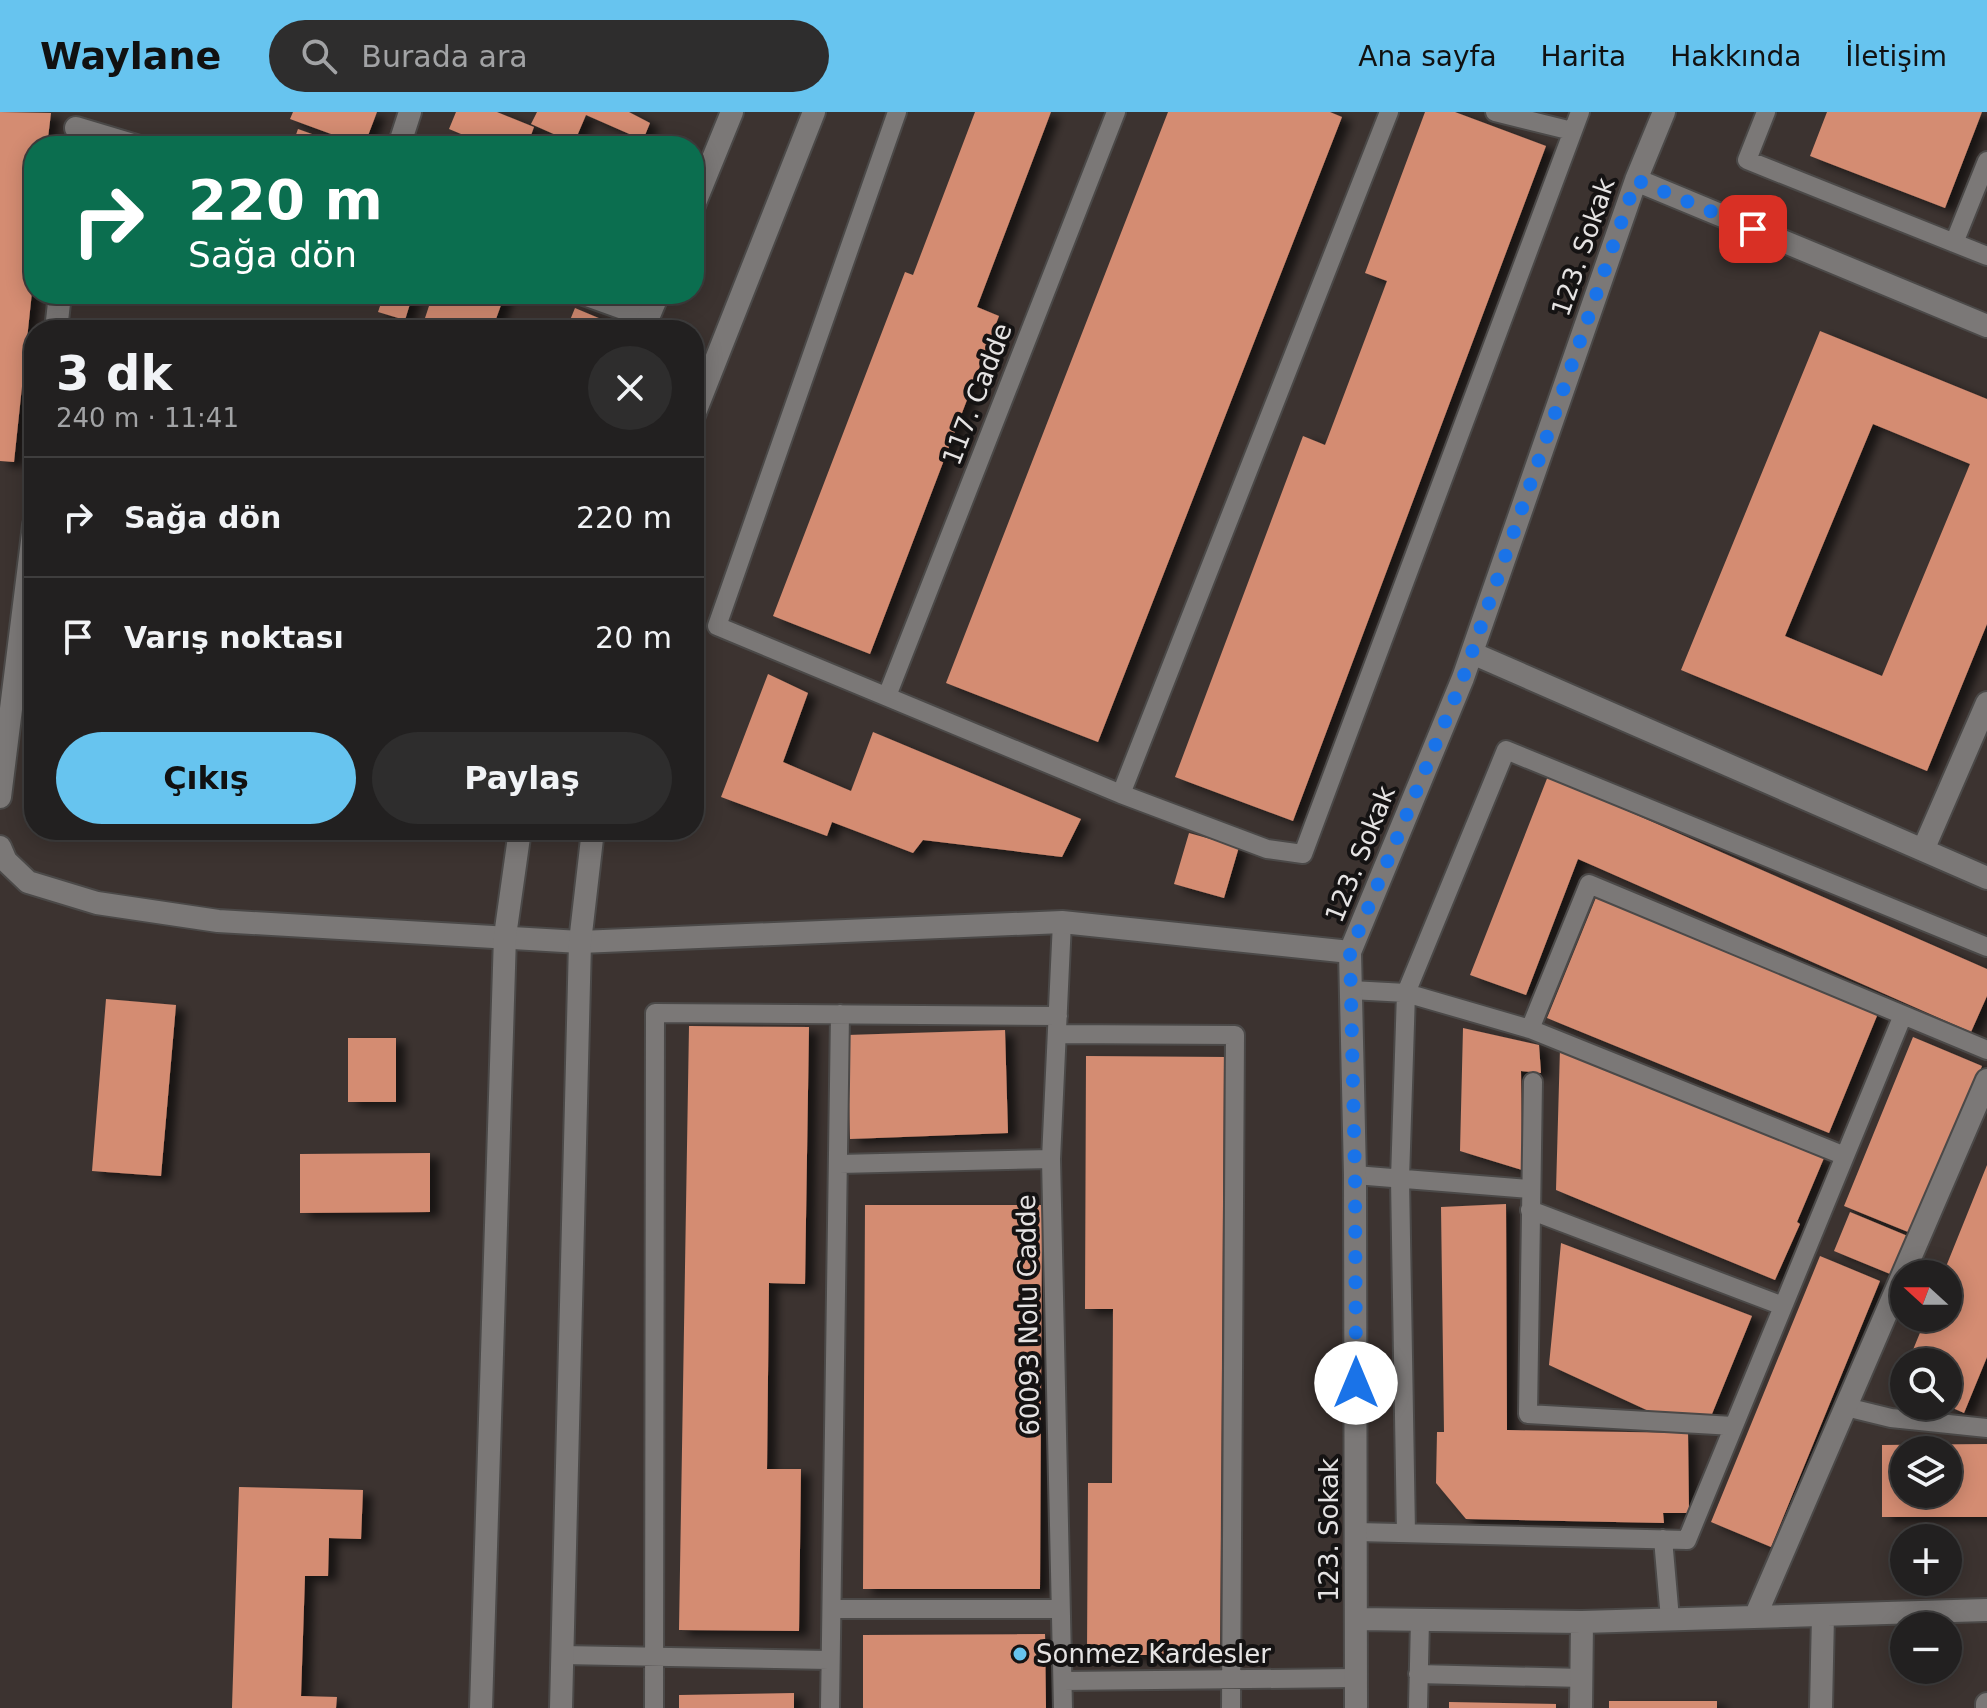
<!DOCTYPE html>
<html lang="tr">
<head>
<meta charset="utf-8">
<style>
	body { margin:0; font-family:"DejaVu Sans",sans-serif; background:#2e2d2d; color:#f1f3f6; height:100vh; display:flex; flex-direction:column; font-size:30px; white-space:nowrap }
	* { box-sizing:border-box; margin:0 }
	p { font-size:26px; color:#a2a3a5 }
	.icon { flex:none; width:44px; height:44px; fill:none; stroke:currentColor; stroke-width:2; stroke-linecap:round; stroke-linejoin:round }
	.map { position:relative; flex:1; overflow:hidden }
	.details { position:absolute; left:24px; top:208px; width:680px; height:520px; display:flex; flex-direction:column; background:#222020; border-radius:32px; box-shadow:0 4px 20px #0003,0 0 0 2px #3f3e3e }
	.details>* { flex:none }
	.banner { position:absolute; left:24px; top:24px; width:680px; height:168px; border-radius:32px; box-shadow:0 4px 20px #0003,0 0 0 2px #3f3e3e; background:#0b6e4f; color:#fff; overflow:hidden }
	.needle { width:52px; rotate:291deg }
	.fabs { position:absolute; left:1890px; top:1148px; display:grid; gap:16px }
	.fabs a { display:grid; place-items:center; width:72px; height:72px; border-radius:50%; background:#222020; box-shadow:0 4px 20px #0003,0 0 0 2px #3f3e3e; font-size:40px }
	.pin { position:absolute; display:grid; place-items:center; width:68px; height:68px; color:#fff; margin:-34px; border-radius:16px; box-shadow:0 4px 12px #0006 }
	.me { position:absolute; width:88px; margin:-44px; rotate:0deg; stroke-linejoin:round; filter:drop-shadow(0 0 6px #0008) }
	.turn { display:flex; align-items:center; gap:28px; height:168px; padding:0 32px; font-size:36px }
	.turn .icon { width:104px; height:104px; stroke-width:2.5 }
	.turn b { display:block; font-size:56px; line-height:68px }
	.round { display:grid; place-items:center; flex:none; width:84px; height:84px; border-radius:42px; background:#2e2d2d }
	.head { display:flex; align-items:center; justify-content:space-between; height:136px; padding:0 32px }
	h1 { font-size:48px; font-weight:700; line-height:60px }
	.primary-button { display:flex; gap:16px; margin-top:auto; padding:16px 32px }
	.primary-button a { flex:1; height:92px; border-radius:48px; background:#67c4ef; color:#111; font-size:32px; font-weight:700; line-height:92px; text-align:center }
	.primary-button a+a { background:#2e2d2d; color:#f1f3f6 }
	ul { padding:0; list-style:none }
	li { display:flex; align-items:center; gap:24px; height:120px; padding:0 32px; border-top:2px solid #3f3e3e }
	li div { flex:1 }
	li b { display:block; font-size:30px }
	li em { font-style:normal }
	header { display:flex; align-items:center; gap:48px; box-sizing:border-box; height:112px; padding:0 40px; background:#67c4ef; color:#111 }
	header strong { font-size:38px }
	nav { display:flex; gap:44px; margin-inline-start:auto; font-size:28px }
	.search { width:560px; height:72px; background:#2e2d2d; display:flex; align-items:center; gap:20px; box-sizing:border-box; padding:0 28px; border-radius:44px; color:#a2a3a5; font-size:30px }
	.map>svg:first-child { display:block }
	.built { fill:#3c3330; fill-rule:evenodd }
	.building { fill:#d48c72; fill-rule:evenodd; filter:url(#shadow) }
	.lines { fill:none; stroke-linecap:round; stroke-linejoin:round }
	.service-casing { stroke:#4b4948; stroke-width:22 }
	.minor-casing { stroke:#4b4948; stroke-width:26 }
	.tertiary-casing { stroke:#4b4948; stroke-width:26 }
	.service { stroke:#7b7877; stroke-width:18 }
	.minor { stroke:#7b7877; stroke-width:22 }
	.tertiary { stroke:#7b7877; stroke-width:22 }
	.route { stroke:#1a73e8; stroke-width:14; stroke-dasharray:0 25.2 }
	.poi-dot { fill:#67c4ef; stroke:#151313; stroke-width:3 }
	.labels { text-anchor:middle; dominant-baseline:central; stroke-width:8; stroke-linejoin:round; paint-order:stroke }
	.street-label { font-size:26px; fill:#e5e3e3; stroke:#151313 }
	.poi-label { font-size:26px; fill:#e5e3e3; stroke:#151313; text-anchor:start }
</style>
</head>
<body>
<header>
<strong>Waylane</strong>
<div class="search"><svg class="icon" aria-label="search" viewBox="0 0 24 24"><circle cx="10" cy="10" r="6"/><path d="M15 15l6 6"/></svg>Burada ara</div>
<nav><a>Ana sayfa</a><a>Harita</a><a>Hakkında</a><a>İletişim</a></nav>
</header>
<div class="map">
<svg width="1987" height="1596" viewBox="0 0 1987 1596">
	<defs>
		<filter id="shadow"><feDropShadow dx="9" dy="5" stdDeviation="4" flood-color="#0009"/></filter>
	</defs>
	<rect width="100%" height="100%" fill="#2d2b2a"/>
	<!-- built -->
	<path class="built" d="M 0,0 L 1987,0 L 1987,1596 L 0,1596 ZM 34,34 L 694,34 L 694,182 L 34,182 ZM 34,218 L 694,218 L 694,718 L 34,718 ZM 1904,1162 L 1948,1162 L 1948,1206 L 1904,1206 ZM 1904,1250 L 1948,1250 L 1948,1294 L 1904,1294 ZM 1904,1338 L 1948,1338 L 1948,1382 L 1904,1382 ZM 1904,1426 L 1948,1426 L 1948,1470 L 1904,1470 ZM 1904,1514 L 1948,1514 L 1948,1558 L 1904,1558 Z"/>
	<!-- building -->
	<path class="building" d="M 0,0 L 51,1 L 47,34 L 34,34 L 34,161 L 14,350 L 0,349 Z
		M 293,0 L 377,0 L 364,34 L 290,7 Z
		M 456,0 L 497,0 L 534,15 L 527,34 L 490,34 L 449,17 Z
		M 537,0 L 629,0 L 650,11 L 643,28 L 586,3 L 574,31 L 531,12 Z
		M 975,0 L 1051,0 L 977,195 L 999,204 L 870,542 L 773,504 L 905,160 L 913,163 Z
		M 1168,0 L 1330,0 L 1342,5 L 1098,630 L 946,571 Z
		M 1425,0 L 1455,0 L 1546,34 L 1293,709 L 1175,665 L 1303,324 L 1325,333 L 1387,169 L 1365,161 Z
		M 1827,0 L 1982,0 L 1945,96 L 1810,44 Z
		M 298,17 L 345,34 L 292,34 Z
		M 384,182 L 413,182 L 405,208 L 378,200 Z
		M 433,182 L 505,182 L 492,218 L 421,218 Z
		M 575,196 L 608,210 L 605,218 L 566,218 Z
		M 1820,219 L 1987,287 L 1987,512 L 1927,659 L 1681,558 ZM 1873,312 L 1970,352 L 1882,564 L 1785,524 Z
		M 768,562 L 808,581 L 783,650 L 851,679 L 873,620 L 1081,707 L 1062,745 L 923,728 L 913,741 L 832,710 L 827,724 L 721,685 Z
		M 1548,664 L 1987,857 L 1987,884 L 1971,920 L 1578,747 L 1526,883 L 1470,863 Z
		M 1189,721 L 1239,735 L 1224,786 L 1174,772 Z
		M 1597,783 L 1879,899 L 1829,1021 L 1547,906 Z
		M 106,887 L 176,893 L 161,1064 L 92,1059 Z
		M 689,914 L 809,915 L 805,1172 L 769,1171 L 767,1357 L 801,1357 L 799,1519 L 679,1518 Z
		M 1463,916 L 1539,933 L 1541,961 L 1521,959 L 1522,1058 L 1460,1039 Z
		M 1005,918 L 1008,1021 L 850,1027 L 847,923 Z
		M 1913,925 L 1982,954 L 1913,1122 L 1844,1094 Z
		M 348,926 L 396,926 L 396,990 L 348,990 Z
		M 1560,936 L 1824,1046 L 1797,1110 L 1800,1112 L 1775,1168 L 1556,1078 Z
		M 1086,944 L 1224,945 L 1220,1543 L 1087,1543 L 1088,1371 L 1112,1371 L 1113,1197 L 1085,1197 Z
		M 430,1041 L 430,1100 L 300,1101 L 300,1042 Z
		M 1987,1053 L 1987,1245 L 1964,1301 L 1948,1294 L 1948,1250 L 1908,1250 L 1926,1206 L 1948,1206 L 1948,1162 L 1943,1162 Z
		M 1506,1092 L 1507,1318 L 1688,1321 L 1689,1401 L 1663,1401 L 1664,1411 L 1466,1407 L 1436,1371 L 1437,1320 L 1444,1320 L 1441,1095 Z
		M 865,1093 L 1042,1093 L 1040,1477 L 863,1477 Z
		M 1850,1100 L 1910,1125 L 1895,1164 L 1834,1139 Z
		M 1561,1131 L 1752,1204 L 1712,1302 L 1666,1307 L 1549,1253 Z
		M 1820,1144 L 1880,1169 L 1771,1435 L 1711,1410 Z
		M 1987,1332 L 1987,1405 L 1882,1405 L 1882,1333 ZM 1904,1338 L 1948,1338 L 1948,1382 L 1904,1382 Z
		M 239,1375 L 363,1378 L 361,1427 L 329,1426 L 328,1464 L 305,1464 L 301,1584 L 337,1585 L 336,1596 L 232,1596 Z
		M 1045,1522 L 1046,1596 L 863,1596 L 863,1523 Z
		M 794,1581 L 794,1596 L 679,1596 L 679,1583 Z
		M 1609,1589 L 1717,1589 L 1717,1596 L 1609,1596 Z
		M 1449,1590 L 1556,1592 L 1556,1596 L 1449,1596 Z"/>
	<g class="lines">
		<defs>
			<path id="service" d="M 897,0 L 717,514 L 1121,682 L 1267,737 L 1303,742 L 1580,0
				M 1495,0 L 1572,19
				M 1766,0 L 1747,48 L 1987,144
				M 1954,131 L 1987,49
				M 887,584 L 1116,0
				M 1121,682 L 1389,0
				M 1062,810 L 1051,1047 L 1063,1596
				M 1351,878 L 1406,881 L 1530,917 L 1845,1044
				M 1530,917 L 1589,772 L 1987,938
				M 1057,922 L 1235,923 L 1231,1596
				M 1533,970 L 1528,1302 L 1733,1314
				M 839,1052 L 1051,1047
				M 1355,1063 L 1530,1077
				M 1530,1098 L 1783,1194
				M 1846,1295 L 1891,1306 L 1987,1316
				M 1357,1420 L 1687,1428 L 1903,903
				M 1406,1421 L 1400,1067 L 1406,881 L 1506,638 L 1987,835
				M 1663,1427 L 1670,1507
				M 833,1497 L 1060,1497
				M 562,1543 L 829,1548
				M 1418,1562 L 1582,1566
				M 1063,1569 L 1356,1566
				M 654,1596 L 655,901 L 1058,904
				M 830,1596 L 840,902
				M 1418,1596 L 1420,1508"/>
			<path id="minor" d="M 76,16 L 136,34
				M 399,34 L 410,0
				M 1636,68 L 1987,214
				M 584,182 L 648,205
				M 56,218 L 60,182
				M 1472,541 L 1987,766
				M 0,685 L 34,413
				M 0,735 L 6,749 L 28,770 L 97,791 L 218,809 L 580,830 L 1062,810 L 1350,840
				M 1923,738 L 1987,591
				M 1755,1505 L 1987,968
				M 1358,1507 L 1582,1510 L 1987,1498
				M 1356,1596 L 1355,1063 L 1350,840 L 1463,566 L 1636,68 L 1664,0
				M 1581,1596 L 1582,1510
				M 1821,1596 L 1823,1503
				M 1987,1596 L 1987,1592"/>
			<path id="tertiary" d="M 694,93 L 732,0
				M 643,218 L 658,182
				M 694,303 L 814,0
				M 481,1596 L 505,824 L 520,718
				M 561,1596 L 580,830 L 593,718"/>
		</defs>
		<!-- service casing -->
		<use href="#service" class="service-casing"/>
		<!-- minor casing -->
		<use href="#minor" class="minor-casing"/>
		<!-- tertiary casing -->
		<use href="#tertiary" class="tertiary-casing"/>
		<!-- service -->
		<use href="#service" class="service"/>
		<!-- minor -->
		<use href="#minor" class="minor"/>
		<!-- tertiary -->
		<use href="#tertiary" class="tertiary"/>
	</g>
	<g class="lines">
		<!-- route -->
		<path class="route" d="M 1356,1271 L 1355,1063 L 1350,840 L 1463,566 L 1636,68 L 1753,117"/>
	</g>
	<!-- markers -->
	<circle class="poi-dot" cx="1020" cy="1542" r="8"/>
	<g class="labels">
		<!-- street labels -->
		<g class="street-label">
			<text transform="translate(1583 135) rotate(-71)">123. Sokak</text>
			<text transform="translate(977 282) rotate(-69)">117. Cadde</text>
			<text transform="translate(1360 742) rotate(-68)">123. Sokak</text>
			<text transform="translate(1028 1203) rotate(-91)">60093 Nolu Cadde</text>
			<text transform="translate(1329 1418) rotate(-90)">123. Sokak</text>
		</g>
		<!-- poi labels -->
		<g class="poi-label">
			<text x="1036" y="1542">Sonmez Kardesler</text>
		</g>
	</g>
</svg>
<div class="fabs">
<a><svg class="needle" viewBox="-14 -14 28 28"><path d="M0-13l5 13h-10z" fill="#e53935"/><path d="M0 13l5-13h-10z" fill="#a2a3a5"/></svg></a>
<a><svg class="icon" aria-label="search" viewBox="0 0 24 24"><circle cx="10" cy="10" r="6"/><path d="M15 15l6 6"/></svg></a>
<a><svg class="icon" aria-label="layers" viewBox="0 0 24 24"><path d="M12 4l9 5-9 5-9-5zM3 14l9 5 9-5"/></svg></a>
<a>+</a>
<a>−</a>
</div>
<div class="pin" style="left:1753px;top:117px;background:#d93025"><svg class="icon" aria-label="arrive" viewBox="0 0 24 24"><path d="M6 21V4h12l-3 4 3 4H6"/></svg></div>
<svg class="me" style="left:1356px;top:1271px" viewBox="-20 -20 40 40"><circle r="19" fill="#fff"/><path d="M0-13L10 11 0 6-10 11z" fill="#1a73e8"/></svg>
<div class="banner">
<div class="turn"><svg class="icon" aria-label="right" viewBox="0 0 24 24"><path d="M7 20v-9h11M14 6l5 5-5 5"/></svg><div><b>220 m</b>Sağa dön</div></div>
</div>
<section class="details">
<div class="head"><div><h1>3 dk</h1><p>240 m · 11:41</p></div><a class="round"><svg class="icon" aria-label="close" viewBox="0 0 24 24"><path d="M6 6l12 12M18 6L6 18"/></svg></a></div>
<ul>
<li><svg class="icon" aria-label="right" viewBox="0 0 24 24"><path d="M7 20v-9h11M14 6l5 5-5 5"/></svg><div><b>Sağa dön</b></div><em>220 m</em></li>
<li><svg class="icon" aria-label="arrive" viewBox="0 0 24 24"><path d="M6 21V4h12l-3 4 3 4H6"/></svg><div><b>Varış noktası</b></div><em>20 m</em></li>
</ul>
<div class="primary-button"><a>Çıkış</a><a>Paylaş</a></div>
</section>
</div>
</body>
</html>
